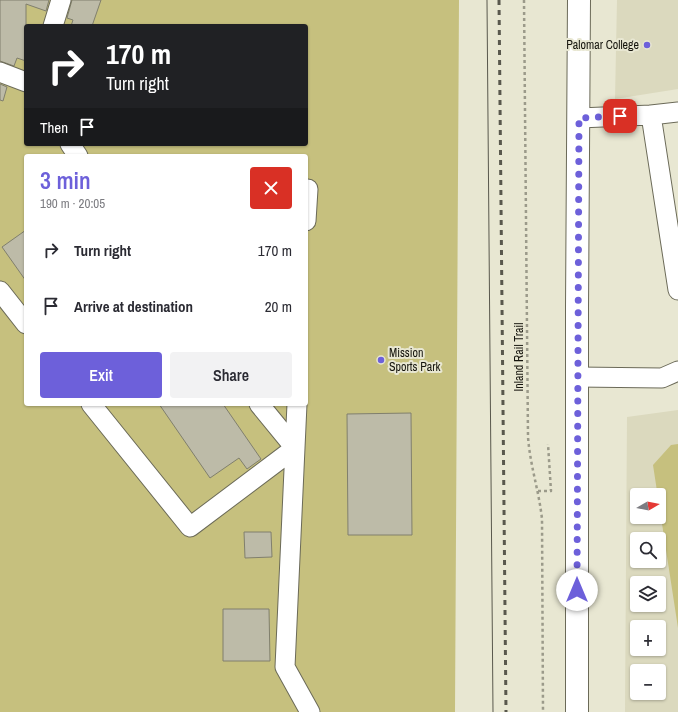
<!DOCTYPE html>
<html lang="en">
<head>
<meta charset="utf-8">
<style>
	body { margin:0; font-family:"Archivo Narrow",sans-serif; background:#f2f2f3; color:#2b2b33; height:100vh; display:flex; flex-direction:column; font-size:15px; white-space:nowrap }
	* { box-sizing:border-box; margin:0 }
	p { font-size:13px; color:#7c7c81 }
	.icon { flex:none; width:22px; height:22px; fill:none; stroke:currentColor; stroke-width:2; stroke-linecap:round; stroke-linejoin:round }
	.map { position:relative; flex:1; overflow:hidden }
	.side { position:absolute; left:24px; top:154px; width:284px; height:252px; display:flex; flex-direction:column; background:#fff; border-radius:4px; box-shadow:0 1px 3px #0004 }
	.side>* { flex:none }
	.top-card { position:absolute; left:24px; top:24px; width:284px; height:122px; border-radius:4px; box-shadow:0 1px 3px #0004; background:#202124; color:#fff; overflow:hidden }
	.needle { width:26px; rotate:81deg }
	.controls { position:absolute; left:630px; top:488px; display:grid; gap:8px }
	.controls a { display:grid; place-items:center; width:36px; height:36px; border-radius:4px; background:#fff; box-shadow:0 1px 3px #0004; font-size:20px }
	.pin { position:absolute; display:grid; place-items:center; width:34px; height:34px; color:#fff; margin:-17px; border-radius:8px; box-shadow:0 2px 6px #0006 }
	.me { position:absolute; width:44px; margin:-22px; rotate:0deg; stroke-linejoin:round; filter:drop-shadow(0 0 3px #0008) }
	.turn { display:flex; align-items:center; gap:14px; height:84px; padding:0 16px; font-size:18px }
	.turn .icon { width:52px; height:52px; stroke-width:2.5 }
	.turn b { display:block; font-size:28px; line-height:34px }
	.then { display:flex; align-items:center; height:38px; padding:0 16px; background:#0003; gap:8px; font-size:15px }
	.round { display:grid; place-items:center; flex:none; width:42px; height:42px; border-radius:4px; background:#f2f2f3 }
	.headline { display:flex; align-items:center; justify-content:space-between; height:68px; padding:0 16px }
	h1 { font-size:24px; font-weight:600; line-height:30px; color:#6d60da }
	.button { display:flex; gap:8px; margin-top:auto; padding:8px 16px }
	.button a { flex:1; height:46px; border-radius:4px; background:#6d60da; color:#fff; font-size:16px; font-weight:600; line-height:46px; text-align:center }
	.button a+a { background:#f2f2f3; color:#2b2b33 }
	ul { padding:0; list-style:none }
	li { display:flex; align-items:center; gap:12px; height:56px; padding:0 16px }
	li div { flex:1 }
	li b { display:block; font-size:15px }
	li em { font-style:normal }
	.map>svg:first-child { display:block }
	.built { fill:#dbd9be; fill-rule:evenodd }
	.green { fill:#c6c07e; fill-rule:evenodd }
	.building { fill:#bdbba8; stroke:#807f6d }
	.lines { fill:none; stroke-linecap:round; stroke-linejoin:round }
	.minor-casing { stroke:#6b6a58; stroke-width:21 }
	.major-casing { stroke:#6b6a58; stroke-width:24 }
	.path { stroke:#9b9a8a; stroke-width:2.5; stroke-dasharray:3 3; stroke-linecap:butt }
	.minor { stroke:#fff; stroke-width:19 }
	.major { stroke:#fff; stroke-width:22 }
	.tram { stroke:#59584d; stroke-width:1 }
	.rail { stroke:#59584d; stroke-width:3; stroke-dasharray:5 5; stroke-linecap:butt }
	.route { stroke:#6d60da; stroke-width:7; stroke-dasharray:0 12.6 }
	.poi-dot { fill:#6d60da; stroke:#e8e7d2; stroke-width:1.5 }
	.labels { text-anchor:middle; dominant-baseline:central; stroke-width:4; stroke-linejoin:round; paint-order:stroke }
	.poi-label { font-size:12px; fill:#15140d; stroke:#e8e7d2; text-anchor:end }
	.street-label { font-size:12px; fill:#15140d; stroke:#e8e7d2 }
</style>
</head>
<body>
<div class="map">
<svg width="678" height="712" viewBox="0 0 678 712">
	<rect width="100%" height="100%" fill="#e8e7d2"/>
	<!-- built -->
	<path class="built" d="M 617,0 L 678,0 L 678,89 L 615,99 Z
		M 678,410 L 678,712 L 625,712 L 627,417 ZM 637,495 L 659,495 L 659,517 L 637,517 ZM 637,539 L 659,539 L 659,561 L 637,561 ZM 637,583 L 659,583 L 659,605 L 637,605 ZM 637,627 L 659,627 L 659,649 L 637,649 ZM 637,671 L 659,671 L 659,693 L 637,693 Z"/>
	<!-- green -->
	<path class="green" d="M 0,0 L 459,0 L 455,712 L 0,712 ZM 26,26 L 306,26 L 306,144 L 26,144 ZM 26,156 L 306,156 L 306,404 L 26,404 Z
		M 678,444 L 678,628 L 653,465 L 671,445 Z"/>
	<!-- building -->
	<path class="building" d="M 0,0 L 49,0 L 46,11 L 26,4 L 26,61 L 17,58 L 14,66 L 0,61 Z
		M 72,0 L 101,0 L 92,26 L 71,26 L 73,20 L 67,18 Z
		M 0,84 L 7,87 L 3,101 L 0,100 Z
		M 26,230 L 26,281 L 2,247 Z
		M 159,404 L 223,404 L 261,459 L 247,469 L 239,458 L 210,478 Z
		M 411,413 L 412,535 L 348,535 L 347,414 Z
		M 244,532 L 271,532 L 272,557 L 245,558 Z
		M 223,609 L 269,609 L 270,661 L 223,661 Z"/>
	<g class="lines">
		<defs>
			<path id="minor" d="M 53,26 L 61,0
				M 0,72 L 26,82
				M 651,115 L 678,290
				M 579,118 L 651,115 L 678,112
				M 70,144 L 78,156
				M 306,189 L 308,189 L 306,221
				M 0,291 L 26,324
				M 577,377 L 662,378 L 678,371
				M 91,404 L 190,527 L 295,448
				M 259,404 L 295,448
				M 297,404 L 285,667 L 310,712"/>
			<path id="major" d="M 577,712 L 577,308 L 579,0"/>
		</defs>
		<!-- minor casing -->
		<use href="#minor" class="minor-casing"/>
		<!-- major casing -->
		<use href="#major" class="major-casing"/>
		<!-- path -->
		<path class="path" d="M 524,0 L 528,437 C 530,465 539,491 542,519 L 543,712
			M 538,491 L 551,491 L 548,444"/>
		<!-- minor -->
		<use href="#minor" class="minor"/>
		<!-- major -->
		<use href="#major" class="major"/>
		<!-- tram -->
		<path class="tram" d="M 487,0 L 493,712"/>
		<!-- rail -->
		<path class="rail" d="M 499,0 L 506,712"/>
	</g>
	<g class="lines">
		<!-- route -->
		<path class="route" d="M 577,590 L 579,118 L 620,116"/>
	</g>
	<!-- markers -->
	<g class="poi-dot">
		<circle cx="647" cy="45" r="4"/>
		<circle cx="381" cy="360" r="4"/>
	</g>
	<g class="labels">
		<!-- poi labels -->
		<g class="poi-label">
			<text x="639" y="45">Palomar College</text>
			<text x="389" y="353" text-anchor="start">Mission<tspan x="389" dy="14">Sports Park</tspan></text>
		</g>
		<!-- street labels -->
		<g class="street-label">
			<text transform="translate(519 357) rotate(-90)">Inland Rail Trail</text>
		</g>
	</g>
</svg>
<div class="controls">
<a><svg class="needle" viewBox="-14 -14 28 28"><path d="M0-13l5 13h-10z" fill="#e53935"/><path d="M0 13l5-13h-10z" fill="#7c7c81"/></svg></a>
<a><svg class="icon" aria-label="search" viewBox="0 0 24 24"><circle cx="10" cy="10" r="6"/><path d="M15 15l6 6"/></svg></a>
<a><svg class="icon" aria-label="layers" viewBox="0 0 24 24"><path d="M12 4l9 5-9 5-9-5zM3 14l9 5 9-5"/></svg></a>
<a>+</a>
<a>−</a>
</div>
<div class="pin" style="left:620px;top:116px;background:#d93025"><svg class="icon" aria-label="arrive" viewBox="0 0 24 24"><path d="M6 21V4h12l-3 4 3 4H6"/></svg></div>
<svg class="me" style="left:577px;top:590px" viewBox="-20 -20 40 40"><circle r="19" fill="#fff"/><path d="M0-13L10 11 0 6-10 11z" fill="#6d60da"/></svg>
<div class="top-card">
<div class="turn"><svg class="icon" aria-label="right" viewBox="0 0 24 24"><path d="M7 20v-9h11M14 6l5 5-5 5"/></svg><div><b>170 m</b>Turn right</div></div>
<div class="then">Then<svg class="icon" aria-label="arrive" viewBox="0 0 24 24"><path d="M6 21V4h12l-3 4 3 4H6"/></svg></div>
</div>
<section class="side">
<div class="headline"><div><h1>3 min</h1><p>190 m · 20:05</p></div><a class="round" style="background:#d93025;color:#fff"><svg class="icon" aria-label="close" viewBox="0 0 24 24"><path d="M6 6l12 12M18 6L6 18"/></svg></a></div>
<ul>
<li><svg class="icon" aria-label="right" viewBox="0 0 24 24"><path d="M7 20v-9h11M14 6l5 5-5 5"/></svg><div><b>Turn right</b></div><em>170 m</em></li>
<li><svg class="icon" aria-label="arrive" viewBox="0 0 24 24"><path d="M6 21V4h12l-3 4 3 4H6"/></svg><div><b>Arrive at destination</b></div><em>20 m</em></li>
</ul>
<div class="button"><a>Exit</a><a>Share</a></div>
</section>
</div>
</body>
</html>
